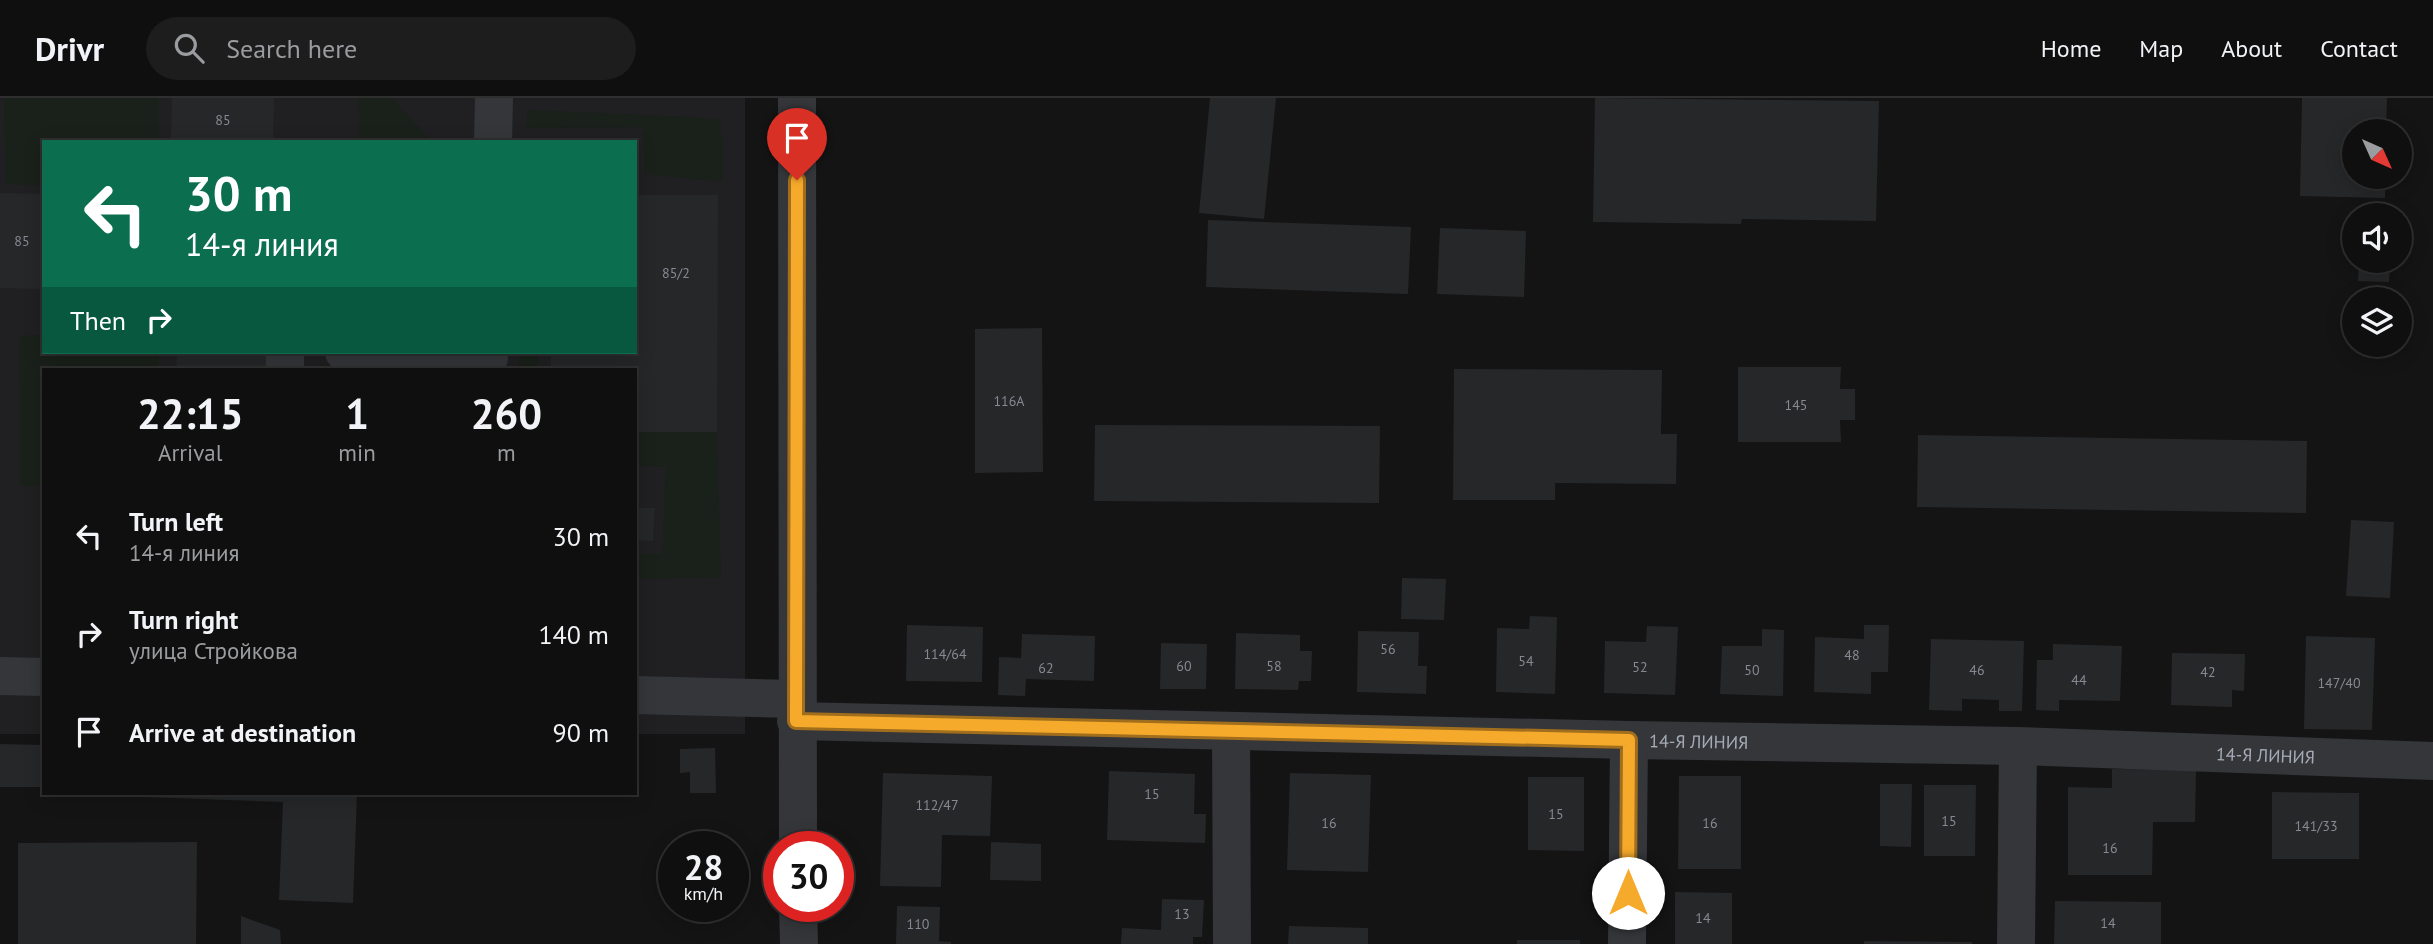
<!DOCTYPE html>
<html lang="en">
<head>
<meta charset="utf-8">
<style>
	body { margin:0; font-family:"PT Sans",sans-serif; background:#1d1d1e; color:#f1f3f6; height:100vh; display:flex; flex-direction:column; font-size:26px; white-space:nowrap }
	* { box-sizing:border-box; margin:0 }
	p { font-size:23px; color:#9b9c9f }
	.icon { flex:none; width:38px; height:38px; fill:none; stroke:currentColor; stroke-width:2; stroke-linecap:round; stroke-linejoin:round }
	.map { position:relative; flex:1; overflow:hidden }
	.details { position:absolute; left:42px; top:270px; width:595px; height:427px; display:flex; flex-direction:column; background:#0f0f10; border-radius:0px; box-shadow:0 4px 18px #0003,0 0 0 2px #2f2f30 }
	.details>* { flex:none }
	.hud { position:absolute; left:42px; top:42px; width:595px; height:214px; border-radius:0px; box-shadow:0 4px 18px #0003,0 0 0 2px #2f2f30; background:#0b6e4f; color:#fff; overflow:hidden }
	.needle { width:46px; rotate:135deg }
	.controls { position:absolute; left:2342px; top:21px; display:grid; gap:14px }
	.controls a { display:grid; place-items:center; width:70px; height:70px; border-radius:50%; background:#0f0f10; box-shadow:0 4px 18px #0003,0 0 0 2px #2f2f30; font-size:35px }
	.speed { position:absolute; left:658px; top:733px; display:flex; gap:14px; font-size:35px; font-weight:700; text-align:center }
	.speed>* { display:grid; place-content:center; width:91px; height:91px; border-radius:50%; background:#0f0f10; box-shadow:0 4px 18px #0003,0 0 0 2px #2f2f30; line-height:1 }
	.speed small { font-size:18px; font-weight:400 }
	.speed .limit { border:10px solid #d22; background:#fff; color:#111 }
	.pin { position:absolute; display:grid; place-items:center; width:60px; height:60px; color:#fff; margin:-72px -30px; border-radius:50% 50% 50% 0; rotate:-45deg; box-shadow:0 0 7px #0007 }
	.pin .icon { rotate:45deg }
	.me { position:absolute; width:77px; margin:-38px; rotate:0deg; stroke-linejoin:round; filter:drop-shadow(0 0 5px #0008) }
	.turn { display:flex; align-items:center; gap:24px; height:147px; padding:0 28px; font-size:32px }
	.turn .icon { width:91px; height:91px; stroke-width:2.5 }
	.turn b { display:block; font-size:49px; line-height:60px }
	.then { display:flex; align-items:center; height:66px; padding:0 28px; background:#0003; gap:14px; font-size:26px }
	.eta { display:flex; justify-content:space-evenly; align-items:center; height:119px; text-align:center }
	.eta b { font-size:42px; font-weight:700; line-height:49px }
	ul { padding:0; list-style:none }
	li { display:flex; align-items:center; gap:21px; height:98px; padding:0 28px }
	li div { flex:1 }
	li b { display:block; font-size:26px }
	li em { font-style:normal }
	header { display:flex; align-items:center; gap:42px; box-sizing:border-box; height:98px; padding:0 35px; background:#0f0f10; border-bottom:2px solid #2f2f30 }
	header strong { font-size:33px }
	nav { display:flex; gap:38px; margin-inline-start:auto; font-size:24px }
	.search { width:490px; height:63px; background:#1d1d1e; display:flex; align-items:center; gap:18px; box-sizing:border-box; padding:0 24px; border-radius:38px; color:#9b9c9f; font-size:26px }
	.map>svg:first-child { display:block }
	.built { fill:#202022; fill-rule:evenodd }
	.green { fill:#1a201a }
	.building { fill:#262729 }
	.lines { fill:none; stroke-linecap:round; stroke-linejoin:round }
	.minor { stroke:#34363a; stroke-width:38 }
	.route-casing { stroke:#a06e1c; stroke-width:18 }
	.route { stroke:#f6aa2b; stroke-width:12 }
	.labels { text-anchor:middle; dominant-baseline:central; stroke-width:7; stroke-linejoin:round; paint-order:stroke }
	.number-label { font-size:14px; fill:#848992 }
	.street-label { font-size:18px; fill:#a5abb6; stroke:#0f0f10 }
</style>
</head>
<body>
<header>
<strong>Drivr</strong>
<div class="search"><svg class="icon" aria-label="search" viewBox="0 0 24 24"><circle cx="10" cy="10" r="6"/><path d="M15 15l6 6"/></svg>Search here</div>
<nav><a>Home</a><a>Map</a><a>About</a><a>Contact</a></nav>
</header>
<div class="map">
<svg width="2433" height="846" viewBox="0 0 2433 846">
	<rect width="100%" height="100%" fill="#141415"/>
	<!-- built -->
	<path class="built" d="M 0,0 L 745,0 L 745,636 L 635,636 L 635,271 L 44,271 L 44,636 L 0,636 ZM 44,44 L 635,44 L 635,254 L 44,254 Z"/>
	<!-- green -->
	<path class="green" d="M 4,0 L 159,0 L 159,44 L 44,44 L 44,88 L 6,86 Z
		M 358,0 L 392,0 L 432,44 L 359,44 Z
		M 528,12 L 693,19 L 721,22 L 723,84 L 645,76 L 643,29 L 526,30 Z
		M 44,237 L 44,254 L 158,254 L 159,271 L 44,271 L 44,388 L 19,388 L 19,238 Z
		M 538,257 L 539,271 L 519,271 L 519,259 Z
		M 635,328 L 717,334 L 721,480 L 635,481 L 635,456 L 662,456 L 666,369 L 635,368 Z"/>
	<!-- building -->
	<path class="building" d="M 172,0 L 274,0 L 273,44 L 171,44 Z
		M 1210,0 L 1276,0 L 1264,121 L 1199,115 Z
		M 1595,0 L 1879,3 L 1876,123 L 1742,121 L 1741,126 L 1593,124 Z
		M 2302,0 L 2387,0 L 2386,33 L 2354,33 L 2354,79 L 2385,79 L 2385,100 L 2300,98 Z
		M 0,95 L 44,96 L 44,191 L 0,190 Z
		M 635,97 L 718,97 L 717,334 L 635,334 L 635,271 L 551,271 L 551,254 L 635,254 Z
		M 1208,122 L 1411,129 L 1408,196 L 1206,189 Z
		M 1440,130 L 1526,133 L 1524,199 L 1437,196 Z
		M 2359,163 L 2390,163 L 2389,184 L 2358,183 Z
		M 1042,230 L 1043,374 L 975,375 L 975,231 Z
		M 177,254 L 274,254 L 273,271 L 176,271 Z
		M 1738,269 L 1841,269 L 1840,291 L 1855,291 L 1855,322 L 1840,322 L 1841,344 L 1738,344 Z
		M 1454,271 L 1662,272 L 1661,336 L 1677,336 L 1676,386 L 1555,385 L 1555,402 L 1453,402 Z
		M 1095,327 L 1380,328 L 1379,405 L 1094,403 Z
		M 1918,337 L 2307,343 L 2306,415 L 1917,409 Z
		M 635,410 L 655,410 L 653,443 L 635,442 Z
		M 2351,422 L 2394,424 L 2390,500 L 2346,498 Z
		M 1402,480 L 1446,481 L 1444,522 L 1401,521 Z
		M 1530,518 L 1557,519 L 1555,596 L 1496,594 L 1497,530 L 1529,531 Z
		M 907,527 L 983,529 L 982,584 L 906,583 Z
		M 1864,527 L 1889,527 L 1888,574 L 1871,574 L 1871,596 L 1814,594 L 1815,539 L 1864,541 Z
		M 1647,528 L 1678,529 L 1675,597 L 1604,595 L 1605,543 L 1646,544 Z
		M 1762,531 L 1784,532 L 1783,598 L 1720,596 L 1722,548 L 1762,548 Z
		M 1358,533 L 1419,534 L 1418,568 L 1427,568 L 1426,596 L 1357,594 Z
		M 1236,535 L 1300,537 L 1300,553 L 1312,553 L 1311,583 L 1299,583 L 1298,592 L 1235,591 Z
		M 1022,536 L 1095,538 L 1094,583 L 1026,581 L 1025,598 L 998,597 L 999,559 L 1021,560 Z
		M 2306,538 L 2375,540 L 2372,632 L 2304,631 Z
		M 1931,541 L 2024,543 L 2022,613 L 1999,613 L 1999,602 L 1962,601 L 1962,613 L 1929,612 Z
		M 1161,545 L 1207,546 L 1206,591 L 1160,591 Z
		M 2053,546 L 2122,548 L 2120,603 L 2059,602 L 2059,613 L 2036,612 L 2037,562 L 2053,562 Z
		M 2172,555 L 2245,556 L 2244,593 L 2232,592 L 2232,609 L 2171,607 Z
		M 0,646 L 44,647 L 44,689 L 0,689 Z
		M 715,650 L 716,695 L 690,695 L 690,674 L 680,675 L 680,651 Z
		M 2112,671 L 2196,672 L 2195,724 L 2153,724 L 2152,777 L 2068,777 L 2068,689 L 2112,690 Z
		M 1109,673 L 1195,676 L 1194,716 L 1206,716 L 1205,745 L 1107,742 Z
		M 883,675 L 992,678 L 990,738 L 942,737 L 941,789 L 880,788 Z
		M 1290,675 L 1371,677 L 1368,774 L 1287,772 Z
		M 1679,678 L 1741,678 L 1741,771 L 1678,771 Z
		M 1528,679 L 1584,679 L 1584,753 L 1528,752 Z
		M 1880,686 L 1912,686 L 1911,749 L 1880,748 Z
		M 1924,687 L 1976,687 L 1975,758 L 1924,758 Z
		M 2272,694 L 2359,695 L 2359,761 L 2272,761 Z
		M 114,695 L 357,695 L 353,805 L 279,802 L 283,704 L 114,698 Z
		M 197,744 L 196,846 L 18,846 L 18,745 Z
		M 991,744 L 1041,746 L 1041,783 L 990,782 Z
		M 1675,794 L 1732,795 L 1732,846 L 1675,846 Z
		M 1162,801 L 1204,802 L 1202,839 L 1193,839 L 1193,846 L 1121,846 L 1122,830 L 1161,832 Z
		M 2055,803 L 2161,804 L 2161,846 L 2054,846 Z
		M 897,808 L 940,809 L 939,843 L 951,844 L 951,846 L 896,846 Z
		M 241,818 L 280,832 L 281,846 L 241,846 Z
		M 1289,828 L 1368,830 L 1368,846 L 1288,846 Z
		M 1517,842 L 1580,842 L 1580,846 L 1517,846 Z
		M 1864,843 L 1972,844 L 1972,846 L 1864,846 Z"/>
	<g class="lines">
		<!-- minor -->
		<g class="minor">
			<path d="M 797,0 L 798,749"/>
			<path d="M 493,44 L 494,0"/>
			<path d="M 285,254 L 285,271"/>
			<path d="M 344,254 L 489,260"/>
			<path d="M 0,578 L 44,579"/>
			<path d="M 635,597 L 796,601"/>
			<path id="s1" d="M 796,623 L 1629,642 L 2018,648 L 2433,663"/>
			<path d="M 1231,633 L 1232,846"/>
			<path d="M 798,808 L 799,846"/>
			<path d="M 1627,846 L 1629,642"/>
			<path d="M 2016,846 L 2018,648"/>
		</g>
	</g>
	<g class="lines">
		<defs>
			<path id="route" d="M 797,82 L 796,623 L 1629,642 L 1628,795"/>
		</defs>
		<!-- route casing -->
		<use href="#route" class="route-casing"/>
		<!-- route -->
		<use href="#route" class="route"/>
	</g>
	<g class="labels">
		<!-- number labels -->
		<g class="number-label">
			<text x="223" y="22">85</text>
			<text x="22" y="143">85</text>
			<text x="676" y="175">85/2</text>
			<text x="1009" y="303">116А</text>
			<text x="1796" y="307">145</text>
			<text x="1388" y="551">56</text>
			<text x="945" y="556">114/64</text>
			<text x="1852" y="557">48</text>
			<text x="1526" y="563">54</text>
			<text x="1184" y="568">60</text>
			<text x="1274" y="568">58</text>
			<text x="1640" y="569">52</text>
			<text x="1046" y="570">62</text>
			<text x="1752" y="572">50</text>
			<text x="1977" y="572">46</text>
			<text x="2208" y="574">42</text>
			<text x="2079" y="582">44</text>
			<text x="2339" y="585">147/40</text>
			<text x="1152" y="696">15</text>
			<text x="937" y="707">112/47</text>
			<text x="1556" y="716">15</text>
			<text x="1949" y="723">15</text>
			<text x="1329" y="725">16</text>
			<text x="1710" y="725">16</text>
			<text x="2316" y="728">141/33</text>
			<text x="2110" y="750">16</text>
			<text x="1182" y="816">13</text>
			<text x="1703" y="820">14</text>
			<text x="2108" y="825">14</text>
			<text x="918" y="826">110</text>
		</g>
		<!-- street labels -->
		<g class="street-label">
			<text stroke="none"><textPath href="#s1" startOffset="903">14-Я ЛИНИЯ</textPath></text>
			<text stroke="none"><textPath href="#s1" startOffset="1470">14-Я ЛИНИЯ</textPath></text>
		</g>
	</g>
</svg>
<div class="controls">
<a><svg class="needle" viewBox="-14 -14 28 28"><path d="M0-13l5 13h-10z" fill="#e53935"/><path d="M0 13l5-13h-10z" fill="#9b9c9f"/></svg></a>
<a><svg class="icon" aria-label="sound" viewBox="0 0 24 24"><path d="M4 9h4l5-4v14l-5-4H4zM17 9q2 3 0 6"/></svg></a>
<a><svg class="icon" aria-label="layers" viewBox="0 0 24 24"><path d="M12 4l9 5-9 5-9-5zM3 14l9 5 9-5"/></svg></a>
</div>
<div class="speed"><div>28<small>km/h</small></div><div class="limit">30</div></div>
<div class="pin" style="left:797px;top:82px;background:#d93025"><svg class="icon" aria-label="arrive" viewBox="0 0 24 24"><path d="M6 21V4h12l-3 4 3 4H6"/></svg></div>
<svg class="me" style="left:1628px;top:795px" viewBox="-20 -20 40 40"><circle r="19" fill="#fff"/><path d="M0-13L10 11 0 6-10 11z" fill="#f6aa2b"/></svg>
<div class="hud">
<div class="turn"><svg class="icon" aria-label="left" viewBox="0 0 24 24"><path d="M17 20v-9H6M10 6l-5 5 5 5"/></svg><div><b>30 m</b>14-я линия</div></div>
<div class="then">Then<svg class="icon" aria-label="right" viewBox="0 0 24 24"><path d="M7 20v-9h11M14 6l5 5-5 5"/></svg></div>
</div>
<section class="details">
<div class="eta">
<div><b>22:15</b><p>Arrival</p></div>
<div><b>1</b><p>min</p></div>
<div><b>260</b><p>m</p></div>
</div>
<ul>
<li><svg class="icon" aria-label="left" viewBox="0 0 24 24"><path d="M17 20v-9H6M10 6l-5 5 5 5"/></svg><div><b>Turn left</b><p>14-я линия</p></div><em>30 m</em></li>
<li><svg class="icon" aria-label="right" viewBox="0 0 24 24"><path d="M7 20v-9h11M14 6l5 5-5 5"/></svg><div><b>Turn right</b><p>улица Стройкова</p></div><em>140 m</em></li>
<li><svg class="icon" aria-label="arrive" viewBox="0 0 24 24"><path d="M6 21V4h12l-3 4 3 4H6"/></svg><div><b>Arrive at destination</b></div><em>90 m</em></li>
</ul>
</section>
</div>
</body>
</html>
